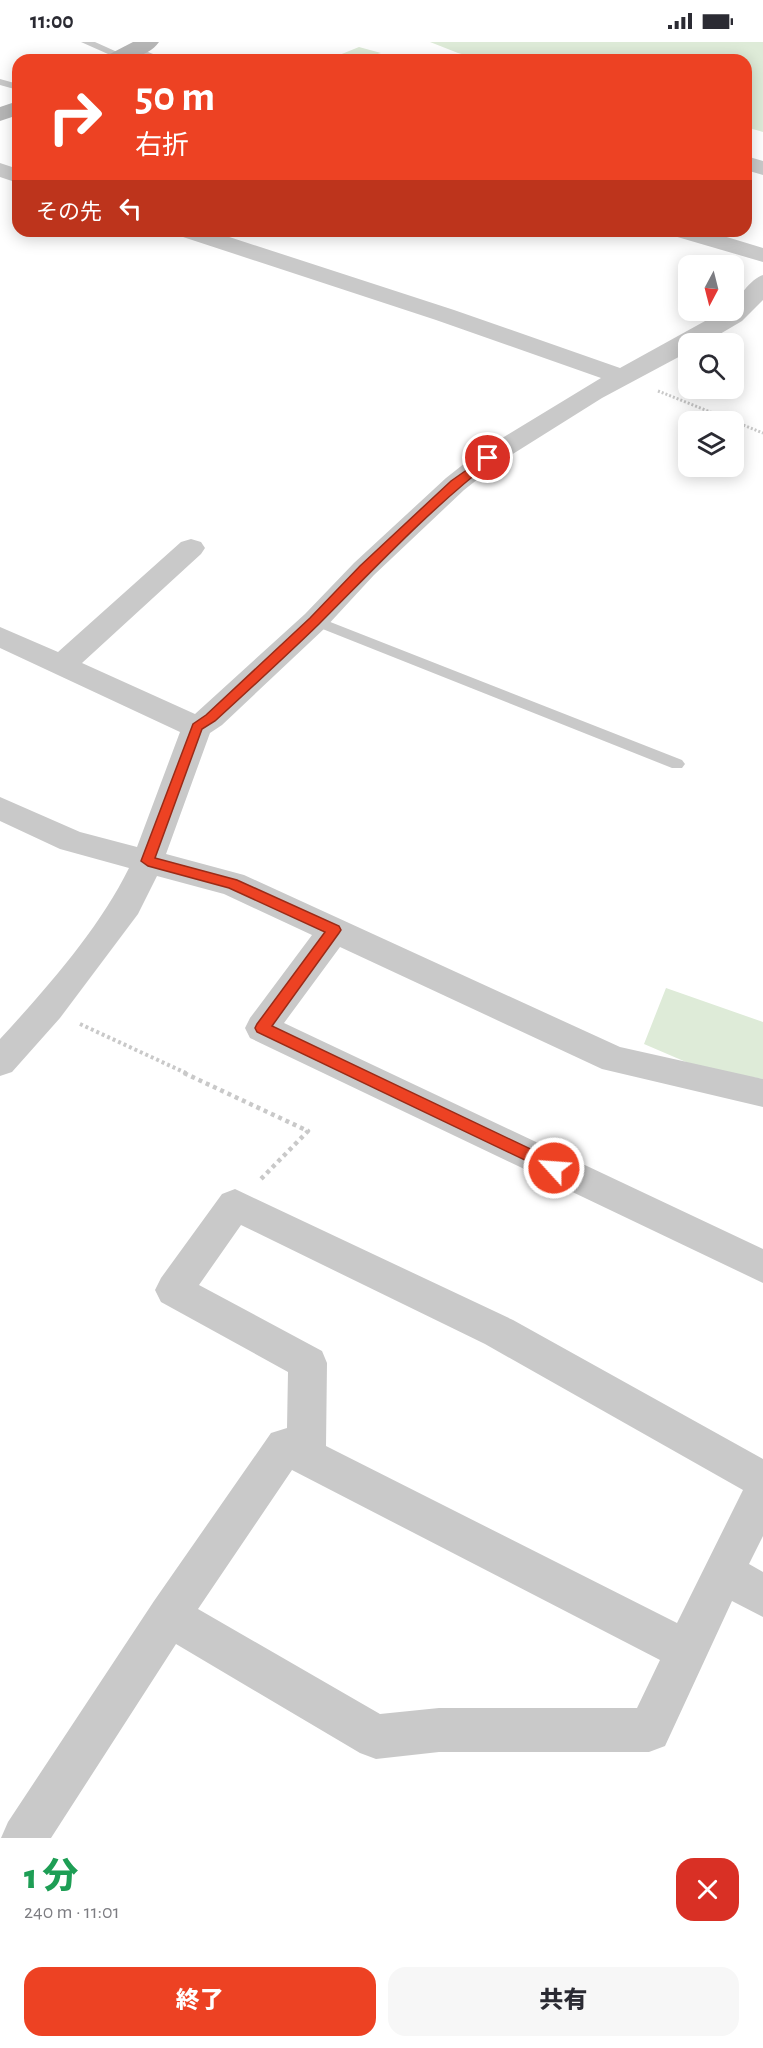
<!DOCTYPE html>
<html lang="ja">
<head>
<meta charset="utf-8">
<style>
	body { margin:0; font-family:"Alegreya Sans","Noto Sans JP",sans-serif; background:#f7f7f7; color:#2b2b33; height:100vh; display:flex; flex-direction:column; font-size:22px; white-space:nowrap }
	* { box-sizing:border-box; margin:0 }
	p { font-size:20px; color:#7c7c81 }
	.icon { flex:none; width:33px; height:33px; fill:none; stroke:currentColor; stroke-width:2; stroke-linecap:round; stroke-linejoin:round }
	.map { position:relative; height:1796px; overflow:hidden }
	.sheet { display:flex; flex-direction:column; background:#fff; flex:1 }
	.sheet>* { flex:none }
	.guide { position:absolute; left:12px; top:12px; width:740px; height:183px; border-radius:18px; box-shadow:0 3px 15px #0003; background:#ed4223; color:#fff; overflow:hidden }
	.needle { width:39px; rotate:187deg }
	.buttons { position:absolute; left:678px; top:213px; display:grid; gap:12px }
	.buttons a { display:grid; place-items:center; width:66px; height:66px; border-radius:12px; background:#fff; box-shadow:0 3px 15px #0003; font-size:30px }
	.pin { position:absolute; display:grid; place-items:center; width:51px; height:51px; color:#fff; margin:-26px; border:3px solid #fff; border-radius:50%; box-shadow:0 2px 6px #0007 }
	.me { position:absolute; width:66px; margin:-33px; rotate:296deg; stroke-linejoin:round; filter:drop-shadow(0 0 4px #0008) }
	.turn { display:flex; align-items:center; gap:21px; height:126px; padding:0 24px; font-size:27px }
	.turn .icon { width:78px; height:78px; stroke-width:2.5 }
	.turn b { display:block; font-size:42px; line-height:51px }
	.then { display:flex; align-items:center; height:57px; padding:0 24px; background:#0003; gap:12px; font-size:22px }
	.round { display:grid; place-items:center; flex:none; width:63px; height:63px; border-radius:18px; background:#f7f7f7 }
	.headline { display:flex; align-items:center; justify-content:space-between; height:102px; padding:0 24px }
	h1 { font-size:36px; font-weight:800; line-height:45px; color:#1e9e55 }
	.cta { display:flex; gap:12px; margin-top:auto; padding:12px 24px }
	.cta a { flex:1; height:69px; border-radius:18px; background:#ed4223; color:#fff; font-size:24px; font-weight:800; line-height:69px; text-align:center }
	.cta a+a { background:#f7f7f7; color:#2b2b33 }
	.status { display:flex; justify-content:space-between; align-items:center; height:42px; padding:0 30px; background:#fff; direction:ltr }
	.status svg { height:16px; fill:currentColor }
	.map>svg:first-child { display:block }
	.green { fill:#deebd8 }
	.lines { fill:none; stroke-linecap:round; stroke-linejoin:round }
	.path-far2 { stroke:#c9c9c9; stroke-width:3; stroke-dasharray:2 2; stroke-linecap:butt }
	.path-far1 { stroke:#c9c9c9; stroke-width:4; stroke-dasharray:3 3; stroke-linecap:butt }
	.path { stroke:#c9c9c9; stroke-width:4.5; stroke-dasharray:4 4; stroke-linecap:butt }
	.lane { fill:#c9c9c9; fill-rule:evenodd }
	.street { fill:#c9c9c9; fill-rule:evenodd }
	.secondary { fill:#b6b6b6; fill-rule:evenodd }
	.route { fill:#ed4223; stroke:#9a2b17; stroke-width:1.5 }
</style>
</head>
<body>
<div class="status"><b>11:00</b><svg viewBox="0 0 49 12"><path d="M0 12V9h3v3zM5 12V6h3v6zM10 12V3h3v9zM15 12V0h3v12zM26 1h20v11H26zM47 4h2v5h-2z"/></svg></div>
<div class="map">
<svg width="763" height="1796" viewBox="0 0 763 1796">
	<rect width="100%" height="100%" fill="#fff"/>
	<!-- green -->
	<path class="green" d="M 430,0 L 763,0 L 763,90 L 746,85 L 746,18 L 484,18 L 458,11 Z
		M 359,5 L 381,11 L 357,18 L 327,18 Z
		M 666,946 L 763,980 L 763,1037 L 700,1026 L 644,1002 Z"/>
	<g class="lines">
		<!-- path-far2 -->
		<path class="path-far2" d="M 658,349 L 763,391"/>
		<!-- path-far1 -->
		<path class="path-far1" d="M 80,982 L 188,1032"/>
		<!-- path -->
		<path class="path" d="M 184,1031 L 308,1089 L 261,1137"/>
		<!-- lane -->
		<path class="lane" d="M 81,0 L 95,0 L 126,14 L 117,16 Z
			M 0,37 L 18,42 L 18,48 L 0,43 Z
			M 315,574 L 682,718 L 685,722 L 682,726 L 672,726 L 310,582 L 308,579 Z"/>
		<!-- street -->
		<path class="street" d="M 131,3 L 158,14 L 161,18 C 147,18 130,22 121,9 L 124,5 Z
			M 746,114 L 763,119 L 763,133 L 746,128 Z
			M 0,121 L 18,127 L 18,141 L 0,135 Z
			M 176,189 L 211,189 L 454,268 L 620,326 L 725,268 L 734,268 C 734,258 752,236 763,233 L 763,258 L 742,279 L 703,302 L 688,302 L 688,310 L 602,356 L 497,422 L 464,448 L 374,533 L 325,586 L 222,683 L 210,691 L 166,812 L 244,833 L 620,1005 L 763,1037 L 763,1065 L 602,1027 L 340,905 L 284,981 L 763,1207 L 763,1241 L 250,996 L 245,986 L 250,976 L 312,893 L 224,852 L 157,834 L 138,872 L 60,976 L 12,1030 L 0,1034 L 0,997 C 46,947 99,887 129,826 L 60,807 L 0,779 L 0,755 L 80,790 L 137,805 L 180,690 L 0,606 L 0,585 L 58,610 L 181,500 L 191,497 L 201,500 L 205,506 L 201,512 L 82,621 L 195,672 L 305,572 L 354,521 L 446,436 L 479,410 L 601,336 L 436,278 L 180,194 Z
			M 670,189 L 707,189 L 763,206 L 763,220 L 674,194 Z
			M 235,1147 L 513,1278 L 763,1417 L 763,1494 L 749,1522 L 763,1530 L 763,1575 L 732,1559 L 665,1704 L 649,1710 L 439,1710 L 376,1717 L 360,1711 L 176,1602 L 51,1796 L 1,1796 L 8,1780 L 154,1559 L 271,1391 L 287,1386 L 288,1330 L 161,1260 L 155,1248 L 161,1236 L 222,1152 ZM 241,1183 L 485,1302 L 743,1448 L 677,1581 L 326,1404 L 327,1321 L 322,1309 L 199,1243 ZM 292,1428 L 660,1618 L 637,1666 L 439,1666 L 380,1672 L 198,1567 Z"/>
		<!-- secondary -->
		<path class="secondary" d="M 133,0 L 159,0 C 147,17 121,18 103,18 L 106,14 Z
			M 18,59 L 18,73 L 0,79 L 0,65 Z"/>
	</g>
	<!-- route -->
	<path class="route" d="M 488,413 L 492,414 L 492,419 C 429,468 375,526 319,582 C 285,615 250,647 215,679 L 202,687 L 155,816 L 237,838 L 339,884 L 341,888 L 339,891 L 272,984 L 560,1121 L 562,1126 L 560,1130 L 554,1132 L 257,990 L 255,986 L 257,982 L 325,890 L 229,846 L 148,824 L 141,819 L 193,682 L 206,673 L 310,576 L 360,524 L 451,439 Z"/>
</svg>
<div class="buttons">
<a><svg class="needle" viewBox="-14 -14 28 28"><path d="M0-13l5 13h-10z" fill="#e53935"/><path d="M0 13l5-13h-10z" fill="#7c7c81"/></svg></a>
<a><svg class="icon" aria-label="search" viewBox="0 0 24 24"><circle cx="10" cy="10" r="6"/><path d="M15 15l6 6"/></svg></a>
<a><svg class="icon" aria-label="layers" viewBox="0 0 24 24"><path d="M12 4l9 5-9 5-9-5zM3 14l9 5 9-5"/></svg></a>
</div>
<div class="pin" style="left:488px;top:416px;background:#d93025"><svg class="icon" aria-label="arrive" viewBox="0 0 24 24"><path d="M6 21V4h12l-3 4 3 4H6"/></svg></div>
<svg class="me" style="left:554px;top:1126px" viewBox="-20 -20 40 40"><circle r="17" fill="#ed4223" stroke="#fff" stroke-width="3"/><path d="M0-11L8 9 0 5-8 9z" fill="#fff"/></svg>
<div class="guide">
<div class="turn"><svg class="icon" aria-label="right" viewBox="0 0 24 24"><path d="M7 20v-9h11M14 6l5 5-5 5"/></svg><div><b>50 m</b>右折</div></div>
<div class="then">その先<svg class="icon" aria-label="left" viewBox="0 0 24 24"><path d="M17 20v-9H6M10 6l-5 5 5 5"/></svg></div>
</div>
</div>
<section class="sheet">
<div class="headline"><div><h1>1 分</h1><p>240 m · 11:01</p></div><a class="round" style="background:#d93025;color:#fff"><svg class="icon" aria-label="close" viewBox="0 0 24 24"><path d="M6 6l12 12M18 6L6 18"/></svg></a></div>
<div class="cta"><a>終了</a><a>共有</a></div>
</section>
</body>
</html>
